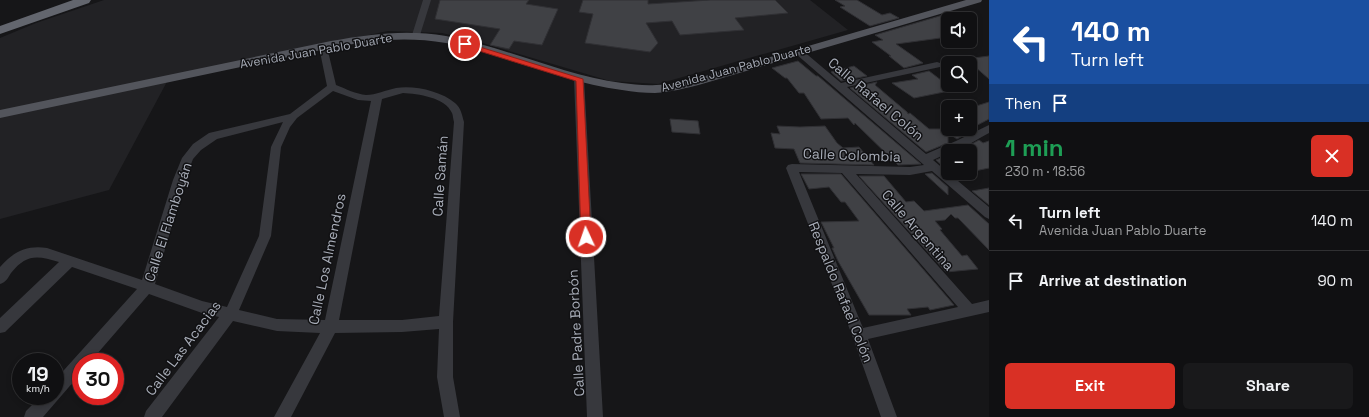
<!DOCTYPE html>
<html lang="en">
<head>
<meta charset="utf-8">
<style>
	body { margin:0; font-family:"Space Grotesk",sans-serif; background:#19191b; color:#f1f3f6; height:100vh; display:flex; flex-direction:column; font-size:15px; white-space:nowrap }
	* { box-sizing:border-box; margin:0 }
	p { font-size:13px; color:#9c9d9f }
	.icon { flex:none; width:22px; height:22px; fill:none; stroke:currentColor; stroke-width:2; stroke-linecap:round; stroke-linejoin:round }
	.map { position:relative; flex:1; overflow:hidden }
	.panel { display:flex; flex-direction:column; background:#101012; width:380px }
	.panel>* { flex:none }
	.banner { background:#1a4fa0; color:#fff; overflow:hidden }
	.controls { position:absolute; left:941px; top:12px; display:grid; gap:8px }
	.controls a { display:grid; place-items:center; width:36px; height:36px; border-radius:6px; background:#101012; box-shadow:0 2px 6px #0003,0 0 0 1px #303032; font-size:20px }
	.speed { position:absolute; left:12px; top:353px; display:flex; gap:8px; font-size:20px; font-weight:700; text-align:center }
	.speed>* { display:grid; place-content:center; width:52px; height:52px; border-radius:50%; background:#101012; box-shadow:0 2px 6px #0003,0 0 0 1px #303032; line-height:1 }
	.speed small { font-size:10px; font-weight:400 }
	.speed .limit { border:6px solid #d22; background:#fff; color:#111 }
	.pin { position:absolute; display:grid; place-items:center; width:34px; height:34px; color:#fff; margin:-17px; border:2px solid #fff; border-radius:50%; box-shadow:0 1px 4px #0007 }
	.me { position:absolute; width:44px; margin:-22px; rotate:357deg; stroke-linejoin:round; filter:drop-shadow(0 0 3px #0008) }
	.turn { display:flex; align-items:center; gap:14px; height:84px; padding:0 16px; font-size:18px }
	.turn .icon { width:52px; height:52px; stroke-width:2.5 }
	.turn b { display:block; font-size:28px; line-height:34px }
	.then { display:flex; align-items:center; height:38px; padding:0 16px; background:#0003; gap:8px; font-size:15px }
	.round { display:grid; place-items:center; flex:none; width:42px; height:42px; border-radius:6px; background:#19191b }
	.headline { display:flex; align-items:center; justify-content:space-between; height:68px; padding:0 16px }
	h1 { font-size:24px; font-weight:700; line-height:30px; color:#1e9e55 }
	.primary-button { display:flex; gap:8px; margin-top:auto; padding:8px 16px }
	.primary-button a { flex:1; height:46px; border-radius:6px; background:#d93025; color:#fff; font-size:16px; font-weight:700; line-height:46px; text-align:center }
	.primary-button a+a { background:#19191b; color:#f1f3f6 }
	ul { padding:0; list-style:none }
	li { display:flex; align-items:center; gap:12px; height:60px; padding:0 16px; border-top:1px solid #303032 }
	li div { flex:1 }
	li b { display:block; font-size:15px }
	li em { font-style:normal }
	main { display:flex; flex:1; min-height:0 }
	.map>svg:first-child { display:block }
	.built { fill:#222225 }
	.building { fill:#404145; stroke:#303034 }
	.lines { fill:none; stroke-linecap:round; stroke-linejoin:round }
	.minor { fill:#37383d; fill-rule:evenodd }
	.major { fill:#53555c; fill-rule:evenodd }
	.highway { fill:#63666e; fill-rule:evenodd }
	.route { fill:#d93025; stroke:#8d1f18 }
	.labels { text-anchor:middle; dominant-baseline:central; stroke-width:3; stroke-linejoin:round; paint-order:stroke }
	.far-street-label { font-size:12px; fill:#a8adb8; stroke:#111113 }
	.street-label { font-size:14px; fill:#a8adb8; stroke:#111113 }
</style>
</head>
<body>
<main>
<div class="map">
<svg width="989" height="417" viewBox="0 0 989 417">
	<rect width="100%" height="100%" fill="#161618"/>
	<!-- built -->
	<path class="built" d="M 104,0 L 810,0 L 848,30 L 658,84 L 610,81 L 479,42 L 442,33 L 388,31 L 170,76 L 109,190 L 0,219 L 0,38 L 36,23 Z"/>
	<!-- building -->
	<path class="building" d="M 440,0 L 529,0 L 526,4 L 558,9 L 542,45 L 514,41 L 509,49 L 490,45 L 500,29 L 435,19 Z
		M 583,0 L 648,0 L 648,4 L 710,0 L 775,0 L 788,13 L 735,18 L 744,30 L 680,35 L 672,21 L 646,23 L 658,43 L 650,52 L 585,43 L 593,14 L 579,12 Z
		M 835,0 L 857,0 L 882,15 L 890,13 L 899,18 L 870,26 L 840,7 L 845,6 Z
		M 943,15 L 948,18 L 948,37 L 896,44 L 923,63 L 904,68 L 889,56 L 891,56 L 872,42 L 883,40 L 875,35 Z
		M 989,56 L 989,79 L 966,59 Z
		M 798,61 L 816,76 L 818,76 L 921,164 L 898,165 L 855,123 L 854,125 L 848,118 L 821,119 L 804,93 L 799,93 L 787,78 L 785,78 L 772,68 Z
		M 854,66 L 867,76 L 841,81 L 831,72 Z
		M 929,71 L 954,90 L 914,98 L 892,83 L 918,79 L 912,75 Z
		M 877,82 L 875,85 L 907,112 L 908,114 L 910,113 L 929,129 L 961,129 L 968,133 L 957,139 L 948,133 L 948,143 L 926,152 L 850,88 Z
		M 989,102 L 989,119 L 970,129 L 970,108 Z
		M 670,119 L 698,121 L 700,134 L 672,132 Z
		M 777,126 L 800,127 L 825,126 L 837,143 L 843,148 L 859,147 L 874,165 L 800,163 L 794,149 L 775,148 L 771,133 L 780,134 Z
		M 979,140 L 983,143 L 989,141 L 989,168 L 970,172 L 970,148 L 968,146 Z
		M 948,155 L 948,171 L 936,160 Z
		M 932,173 L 948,187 L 948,195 L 925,174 Z
		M 801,174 L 841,174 L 954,305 L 930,310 L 928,307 L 907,309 L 911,315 L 869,315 L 838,261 L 832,248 L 834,248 L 821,222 L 859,221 L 845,202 L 841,202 L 829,187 L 809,189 Z
		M 859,176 L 884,176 L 906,202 L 914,201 L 924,211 L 968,205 L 989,224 L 989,250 L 958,218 L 955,218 L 951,214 L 945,220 L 935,221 L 942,229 L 940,230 L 962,256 L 967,255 L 978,269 L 946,272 Z
		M 989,188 L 989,205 L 972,191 Z"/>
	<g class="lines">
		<!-- minor -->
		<path class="minor" d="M 423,0 L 431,0 L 420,35 L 416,38 L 412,35 Z
			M 323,44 L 327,47 L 336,85 C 346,89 356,94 366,95 C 376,95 386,90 396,88 C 414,85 441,91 455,103 C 461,108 462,115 464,122 L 453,322 L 453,377 L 460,417 L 444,417 L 437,377 L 439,329 L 402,332 L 335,333 L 291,417 L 274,417 L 320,333 L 277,331 L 233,321 L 162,417 L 144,417 L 146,411 L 219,317 L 202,313 L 149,294 L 90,362 L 81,362 L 81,373 L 43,417 L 24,417 L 26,411 L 41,396 L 55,396 L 55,380 L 137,289 L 72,267 L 5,332 L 0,333 L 0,318 L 59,262 C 37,255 26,254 11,273 C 8,278 6,282 0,284 L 0,267 C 13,252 26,245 47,248 L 142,280 L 173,180 L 182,158 L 193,144 L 209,133 L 290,114 L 327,86 L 319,47 ZM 333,91 L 358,100 L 371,101 L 325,320 L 277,319 L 239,310 L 271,236 L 281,147 L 290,127 L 297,118 ZM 403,93 C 418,94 445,97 452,113 C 453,115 453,119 454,122 L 439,316 L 402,320 L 339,320 L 382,99 ZM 283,122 L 271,147 L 259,236 L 227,307 L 202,301 L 155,284 L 185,180 L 193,159 L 201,150 L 217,139 Z
			M 799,49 L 802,50 L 841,83 L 937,62 L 940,63 L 942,65 L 940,67 L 847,87 L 926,154 L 956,141 L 989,125 L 989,133 C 977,139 962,151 948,151 L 948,153 L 933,160 L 989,207 L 989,219 L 985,217 L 932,171 L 910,175 L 856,174 L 972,304 L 989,300 L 989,312 L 868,339 L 897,417 L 881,417 L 852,335 L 786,168 L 788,165 L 792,164 L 910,167 L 924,165 L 796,54 L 794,52 L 796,50 ZM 799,172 L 842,173 L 958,307 L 863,328 Z
			M 579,76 L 584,79 L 603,417 L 587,417 L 574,79 Z"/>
		<!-- major -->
		<path class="major" d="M 966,0 L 982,0 L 981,2 L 702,84 C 687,88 671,92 655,93 C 644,93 633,92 622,90 C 561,82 506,53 446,43 C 406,36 370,40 331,48 L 0,118 L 0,110 L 331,41 C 370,34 407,29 446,36 C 506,47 562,75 622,83 C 633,84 644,86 656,85 C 669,85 682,82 695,79 Z"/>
		<!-- highway -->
		<path class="highway" d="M 73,0 L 91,0 L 89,3 L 0,34 L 0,26 Z"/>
	</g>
	<!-- route -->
	<path class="route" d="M 463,43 L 467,43 L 583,79 L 591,237 L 589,239 L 583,239 L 581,237 L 576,81 L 463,46 Z"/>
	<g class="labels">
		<!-- far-street labels -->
		<g class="far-street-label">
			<text transform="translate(316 51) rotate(-10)">Avenida Juan Pablo Duarte</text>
			<text transform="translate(736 68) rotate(-15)">Avenida Juan Pablo Duarte</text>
		</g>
		<!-- street labels -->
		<g class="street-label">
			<text transform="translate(876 99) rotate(40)">Calle Rafael Colón</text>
			<text transform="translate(852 155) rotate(2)">Calle Colombia</text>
			<text transform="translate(440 176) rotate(-86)">Calle Samán</text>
			<text transform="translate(168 222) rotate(-72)">Calle El Flamboyán</text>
			<text transform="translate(918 230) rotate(49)">Calle Argentina</text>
			<text transform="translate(327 259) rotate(-78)">Calle Los Almendros</text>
			<text transform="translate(841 292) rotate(68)">Respaldo Rafael Colón</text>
			<text transform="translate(576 333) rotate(-93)">Calle Padre Borbón</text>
			<text transform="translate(183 348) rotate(-53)">Calle Las Acacias</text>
		</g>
	</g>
</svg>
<div class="controls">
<a><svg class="icon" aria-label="sound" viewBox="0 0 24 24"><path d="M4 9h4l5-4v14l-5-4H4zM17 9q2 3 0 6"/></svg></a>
<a><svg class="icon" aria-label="search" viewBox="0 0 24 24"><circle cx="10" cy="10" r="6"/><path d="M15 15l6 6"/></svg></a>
<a>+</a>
<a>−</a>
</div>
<div class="speed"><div>19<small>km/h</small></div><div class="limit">30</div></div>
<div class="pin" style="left:465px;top:44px;background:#d93025"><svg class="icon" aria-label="arrive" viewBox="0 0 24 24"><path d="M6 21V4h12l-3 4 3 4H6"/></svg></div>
<svg class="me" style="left:586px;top:237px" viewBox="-20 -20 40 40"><circle r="17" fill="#d93025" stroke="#fff" stroke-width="3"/><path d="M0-11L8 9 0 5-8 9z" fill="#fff"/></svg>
</div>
<section class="panel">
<div class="banner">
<div class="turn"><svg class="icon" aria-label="left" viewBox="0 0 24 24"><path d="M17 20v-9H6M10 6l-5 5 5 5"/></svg><div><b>140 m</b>Turn left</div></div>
<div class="then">Then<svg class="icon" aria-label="arrive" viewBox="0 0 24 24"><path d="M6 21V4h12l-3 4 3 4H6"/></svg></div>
</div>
<div class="headline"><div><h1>1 min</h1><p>230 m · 18:56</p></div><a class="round" style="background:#d93025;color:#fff"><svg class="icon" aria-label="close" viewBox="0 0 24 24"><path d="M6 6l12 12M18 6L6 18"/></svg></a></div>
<ul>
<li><svg class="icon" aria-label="left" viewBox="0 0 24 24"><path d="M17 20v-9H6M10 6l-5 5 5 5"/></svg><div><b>Turn left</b><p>Avenida Juan Pablo Duarte</p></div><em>140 m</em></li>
<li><svg class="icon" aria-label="arrive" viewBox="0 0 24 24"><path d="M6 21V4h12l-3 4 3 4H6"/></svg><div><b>Arrive at destination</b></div><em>90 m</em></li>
</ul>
<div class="primary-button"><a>Exit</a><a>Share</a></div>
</section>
</main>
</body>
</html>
